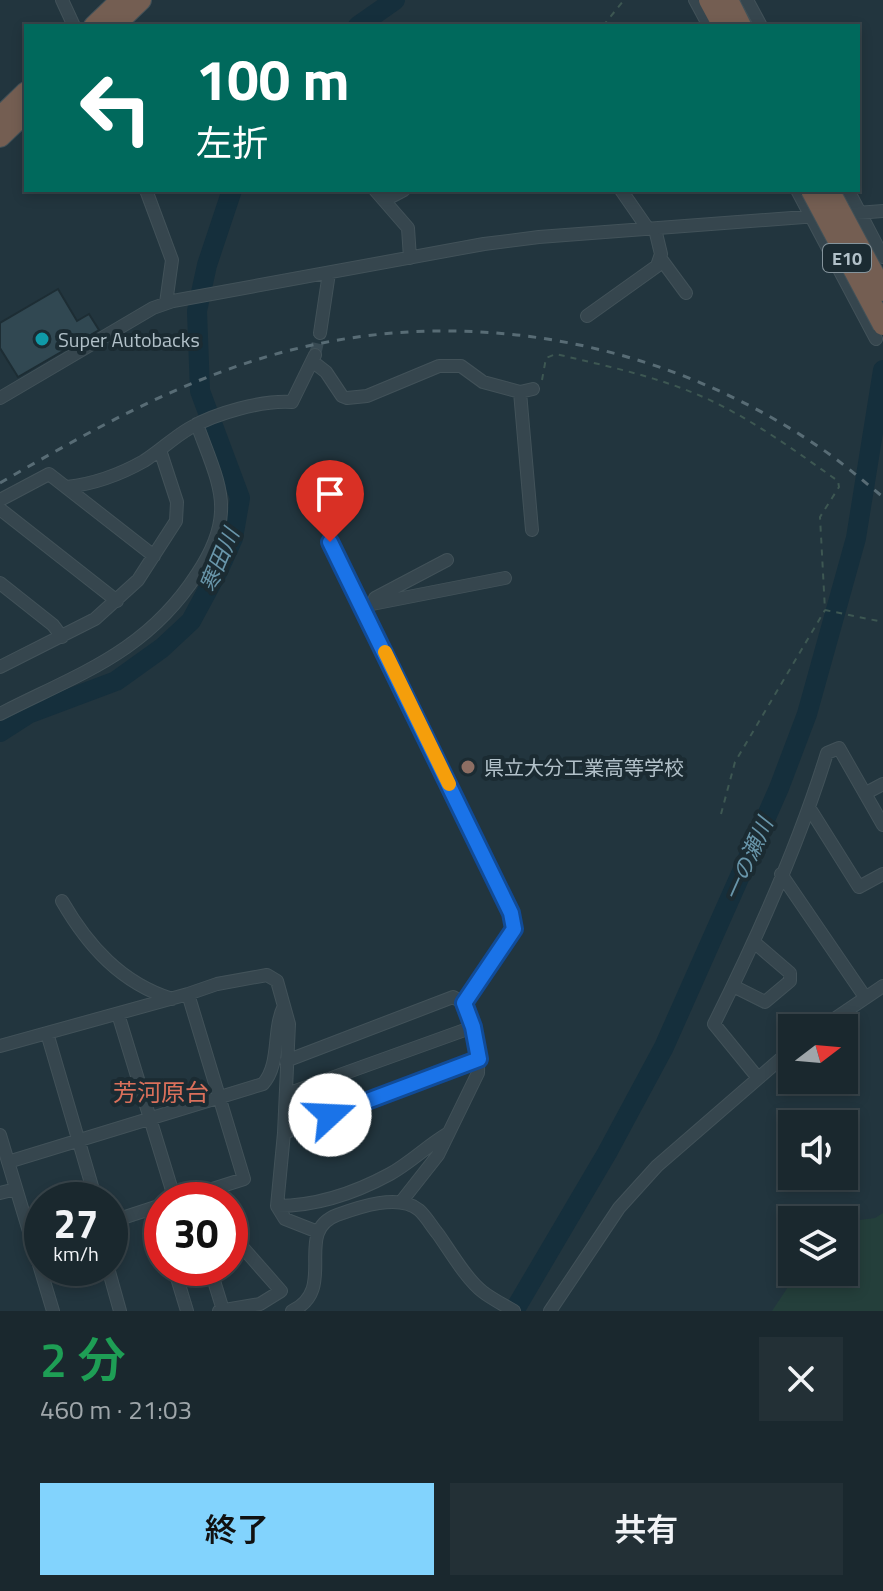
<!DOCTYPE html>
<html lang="ja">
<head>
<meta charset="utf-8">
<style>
	body { margin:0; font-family:"Titillium Web","Noto Sans JP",sans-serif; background:#233036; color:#f1f3f6; height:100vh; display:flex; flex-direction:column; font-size:30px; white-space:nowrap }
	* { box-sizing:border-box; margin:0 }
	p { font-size:26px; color:#9fa6aa }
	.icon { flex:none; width:44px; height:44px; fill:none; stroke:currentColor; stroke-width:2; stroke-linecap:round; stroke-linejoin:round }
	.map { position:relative; height:1311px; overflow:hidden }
	.drawer { display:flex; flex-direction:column; background:#1a282e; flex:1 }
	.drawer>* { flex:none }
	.top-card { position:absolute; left:24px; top:24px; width:836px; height:168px; border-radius:0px; box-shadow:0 4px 12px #0003,0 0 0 2px #38444a; background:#00695c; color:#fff; overflow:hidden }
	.needle { width:52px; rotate:74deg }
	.tools { position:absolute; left:778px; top:1014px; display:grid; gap:16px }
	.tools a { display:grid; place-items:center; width:80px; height:80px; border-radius:0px; background:#1a282e; box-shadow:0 4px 12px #0003,0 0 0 2px #38444a; font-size:40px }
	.speed { position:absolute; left:24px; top:1182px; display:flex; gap:16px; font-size:40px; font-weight:700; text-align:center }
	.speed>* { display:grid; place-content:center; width:104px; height:104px; border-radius:50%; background:#1a282e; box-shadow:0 4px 12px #0003,0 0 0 2px #38444a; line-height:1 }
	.speed small { font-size:20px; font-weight:400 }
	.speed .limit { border:12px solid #d22; background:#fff; color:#111 }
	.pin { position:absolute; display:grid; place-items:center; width:68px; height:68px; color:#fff; margin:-82px -34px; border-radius:50% 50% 50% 0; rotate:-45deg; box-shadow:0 0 8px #0007 }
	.pin .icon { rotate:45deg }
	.me { position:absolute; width:88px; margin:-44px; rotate:70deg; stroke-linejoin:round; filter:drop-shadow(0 0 6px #0008) }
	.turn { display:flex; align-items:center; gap:28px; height:168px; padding:0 40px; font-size:36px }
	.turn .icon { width:104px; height:104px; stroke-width:2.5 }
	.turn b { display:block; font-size:56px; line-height:68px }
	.round { display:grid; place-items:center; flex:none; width:84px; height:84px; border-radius:0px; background:#233036 }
	.overview { display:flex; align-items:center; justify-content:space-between; height:136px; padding:0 40px }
	h1 { font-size:48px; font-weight:600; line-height:60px; color:#1e9e55 }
	.cta { display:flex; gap:16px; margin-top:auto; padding:16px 40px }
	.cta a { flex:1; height:92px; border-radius:0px; background:#82d3fd; color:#111; font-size:32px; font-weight:600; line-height:92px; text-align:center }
	.cta a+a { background:#233036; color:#f1f3f6 }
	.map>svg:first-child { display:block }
	.green { fill:#243f3b }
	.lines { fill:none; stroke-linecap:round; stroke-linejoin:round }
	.river { stroke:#152f3c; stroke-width:20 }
	.building { fill:#314852; stroke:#1d2d34; stroke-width:2 }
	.minor-tunnel { stroke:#384a53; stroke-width:12; stroke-dasharray:12 6; stroke-linecap:butt }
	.minor-casing { stroke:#425259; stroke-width:14 }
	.highway-casing { stroke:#415158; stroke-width:22 }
	.path { stroke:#3d5752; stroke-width:2; stroke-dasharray:6 6; stroke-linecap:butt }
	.minor { stroke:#36464e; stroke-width:12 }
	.highway { stroke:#745e52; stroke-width:20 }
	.rail { stroke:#586c75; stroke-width:3; stroke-dasharray:8 8; stroke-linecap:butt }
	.highway-bridge-casing { stroke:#415158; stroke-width:22; stroke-linecap:butt }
	.highway-bridge { stroke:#745e52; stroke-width:20 }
	.route-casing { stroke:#114b97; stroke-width:20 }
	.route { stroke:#1a73e8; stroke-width:14 }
	.slow { stroke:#f59e0b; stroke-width:14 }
	.culture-dot { fill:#0f9aa8; stroke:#1b2b32; stroke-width:3 }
	.education-dot { fill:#8d6e63; stroke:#1b2b32; stroke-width:3 }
	.labels { text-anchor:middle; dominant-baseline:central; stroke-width:8; stroke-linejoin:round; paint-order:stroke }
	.shield { fill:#1b2b32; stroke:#85949c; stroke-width:2 }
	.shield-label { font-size:18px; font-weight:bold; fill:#b2c1c9 }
	.poi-label { font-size:20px; fill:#b2c1c9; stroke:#1b2b32; text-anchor:start }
	.water-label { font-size:22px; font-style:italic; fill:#6996aa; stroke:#1b2b32 }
	.quarter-label { font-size:24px; fill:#da705b; stroke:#1b2b32 }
</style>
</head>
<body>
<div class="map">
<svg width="883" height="1311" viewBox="0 0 883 1311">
	<rect width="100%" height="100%" fill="#22353e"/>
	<!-- green -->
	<path class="green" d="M 883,1213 L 883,1311 L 772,1311 L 798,1272 L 844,1272 L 844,1222 L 875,1218 Z"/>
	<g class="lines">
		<!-- river -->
		<path class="river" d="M 358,26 L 395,0
			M 0,732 L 28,714 L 116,681 L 162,648 L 191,621 L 218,571 L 233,538 L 240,498 L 200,391 L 197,311 L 207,265 L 232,190
			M 514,1311 L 607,1153 L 664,1047 L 779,788 L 807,714 L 856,538 L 883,370"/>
	</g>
	<!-- building -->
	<path class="building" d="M 58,289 L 77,321 L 89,314 L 99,330 L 18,377 L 0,348 L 0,323 Z"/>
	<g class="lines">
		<!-- minor-tunnel -->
		<path class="minor-tunnel" d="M 315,355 L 320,333"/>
		<defs>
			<path id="minor" d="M 62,0 L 74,26
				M 695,0 L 709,26
				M 747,0 L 761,26
				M 146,190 L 172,260 L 166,303
				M 375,190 L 408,228 L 410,258
				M 621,190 L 648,229
				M 797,190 L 876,339
				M 848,190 L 883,257
				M 385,200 L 404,190
				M 661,259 L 686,293
				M 587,316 L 657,266 L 661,254 L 655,229
				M 320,333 L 329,273
				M 312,361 L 326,372 L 342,396 L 347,398 L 367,396 L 439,366 L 461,366 L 483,382 L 520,392 L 533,389
				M 520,392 L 532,530
				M 0,398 L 153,308 L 173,301 L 484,244 L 539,237 L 883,211
				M 67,487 C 93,484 121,474 144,461 C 160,451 174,437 190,428 C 216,413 262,400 292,402 L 315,355
				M 0,500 L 49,474 L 154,556
				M 0,509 L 117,601
				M 330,542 L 511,913 L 514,929 L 464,1003
				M 0,583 L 53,625 L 62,637
				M 375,598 L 447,560
				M 362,606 L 505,578
				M 0,667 L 95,619 L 138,580 L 176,521 L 177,502 L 160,450
				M 0,714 C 78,674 146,653 197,574 C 209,556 220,535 221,512 C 223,484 206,451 197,424
				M 866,793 L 883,784
				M 810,809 L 859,887 L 883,874
				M 781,874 L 865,997
				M 62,901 C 88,946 121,983 172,999
				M 733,986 L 765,1002 L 790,981 L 790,973 L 755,943
				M 118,1014 L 175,1200
				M 821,1028 L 883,986
				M 47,1033 L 96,1200
				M 0,1046 L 188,994 L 217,984 L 267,975 L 277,981 L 289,1024 L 284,1133 L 277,1206 L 285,1219 L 318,1232
				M 286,1061 L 453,997 L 464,1003 C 473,1025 479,1049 478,1073 L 438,1155 L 401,1202
				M 758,1078 L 714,1024 C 758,936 798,847 827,753 L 839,748 L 883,825
				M 287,1094 L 473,1027
				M 284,1133 L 479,1059
				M 0,1135 L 53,1311
				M 8,1162 L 263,1084 C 281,1064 272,1030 284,1006
				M 0,1193 L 16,1189
				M 178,1200 L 244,1179 L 188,994
				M 277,1206 C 317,1206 355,1193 390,1174 C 410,1163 427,1146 447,1134
				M 156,1207 L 162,1228
				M 110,1222 L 162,1205
				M 108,1268 L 120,1311
				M 174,1268 L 187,1311
				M 210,1268 L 223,1310
				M 219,1311 L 260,1304 L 281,1291 L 230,1233
				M 292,1311 C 339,1289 292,1232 337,1215 C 359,1207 399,1193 419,1210 C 426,1216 432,1227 438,1234 C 450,1251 467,1280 483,1292 C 492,1299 504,1305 514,1311
				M 550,1311 L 619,1208 L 657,1166 L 792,1049"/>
			<path id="highway" d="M 709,0 L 723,26
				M 728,0 L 741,26
				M 94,26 L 121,0
				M 114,26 L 141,0
				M 0,117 L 26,92
				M 0,137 L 26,112"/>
		</defs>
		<!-- minor casing -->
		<use href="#minor" class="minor-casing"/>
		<!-- highway casing -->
		<use href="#highway" class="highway-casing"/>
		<!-- path -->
		<path class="path" d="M 603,26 L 624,0
			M 542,380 L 546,358 L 556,354 C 606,366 656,376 703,397 C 749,417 797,452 838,481 L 839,487 L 820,517 L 825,610 L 883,622
			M 721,814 L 735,762 L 825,610"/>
		<!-- minor -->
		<use href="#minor" class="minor"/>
		<!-- highway -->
		<use href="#highway" class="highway"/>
		<!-- rail -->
		<path class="rail" d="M 0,483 C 81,436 166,388 256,360 C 445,300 652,335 816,445 C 839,460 861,479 883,497"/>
		<defs>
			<path id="highway-bridge" d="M 811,190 L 883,325
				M 829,190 L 883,291"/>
		</defs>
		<!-- highway-bridge casing -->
		<use href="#highway-bridge" class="highway-bridge-casing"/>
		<!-- highway-bridge -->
		<use href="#highway-bridge" class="highway-bridge"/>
	</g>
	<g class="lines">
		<defs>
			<path id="route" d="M 330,542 L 511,913 L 514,929 L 464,1003 L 473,1027 L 479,1059 L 330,1115"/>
		</defs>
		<!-- route casing -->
		<use href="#route" class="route-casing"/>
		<!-- route -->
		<use href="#route" class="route"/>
		<!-- slow -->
		<path class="slow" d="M 385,652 L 449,784"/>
	</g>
	<!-- markers -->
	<circle class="culture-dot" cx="42" cy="339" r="8"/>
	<circle class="education-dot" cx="468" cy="767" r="8"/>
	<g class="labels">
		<!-- shield labels -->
		<rect class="shield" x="823" y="244" width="48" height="28" rx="6"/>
		<g class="shield-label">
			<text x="847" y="258">E10</text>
		</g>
		<!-- poi labels -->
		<g class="poi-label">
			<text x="58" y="339">Super Autobacks</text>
			<text x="484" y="767">県立大分工業高等学校</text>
		</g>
		<!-- water labels -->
		<g class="water-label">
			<text transform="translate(219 560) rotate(-67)">寒田川</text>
			<text transform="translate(748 859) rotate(-66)">一の瀬川</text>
		</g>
		<!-- quarter labels -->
		<g class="quarter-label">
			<text x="161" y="1092">芳河原台</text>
		</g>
	</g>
</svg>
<div class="tools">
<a><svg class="needle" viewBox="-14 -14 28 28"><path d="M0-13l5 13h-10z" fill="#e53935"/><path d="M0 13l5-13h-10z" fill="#9fa6aa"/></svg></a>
<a><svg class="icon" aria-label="sound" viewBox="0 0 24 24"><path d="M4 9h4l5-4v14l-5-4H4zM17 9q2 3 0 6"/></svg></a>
<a><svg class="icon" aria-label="layers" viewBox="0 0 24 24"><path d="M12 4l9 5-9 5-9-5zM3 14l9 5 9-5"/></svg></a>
</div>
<div class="speed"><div>27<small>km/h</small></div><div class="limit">30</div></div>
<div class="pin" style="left:330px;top:542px;background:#d93025"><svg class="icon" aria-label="arrive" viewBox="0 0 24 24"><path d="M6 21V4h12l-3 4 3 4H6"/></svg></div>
<svg class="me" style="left:330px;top:1115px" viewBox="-20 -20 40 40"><circle r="19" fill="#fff"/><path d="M0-13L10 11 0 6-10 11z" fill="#1a73e8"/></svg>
<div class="top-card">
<div class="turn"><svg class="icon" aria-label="left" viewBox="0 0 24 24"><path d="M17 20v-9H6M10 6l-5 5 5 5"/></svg><div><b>100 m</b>左折</div></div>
</div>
</div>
<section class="drawer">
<div class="overview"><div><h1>2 分</h1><p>460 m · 21:03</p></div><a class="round"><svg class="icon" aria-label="close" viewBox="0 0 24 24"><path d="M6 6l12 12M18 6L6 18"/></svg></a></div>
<div class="cta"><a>終了</a><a>共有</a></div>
</section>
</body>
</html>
